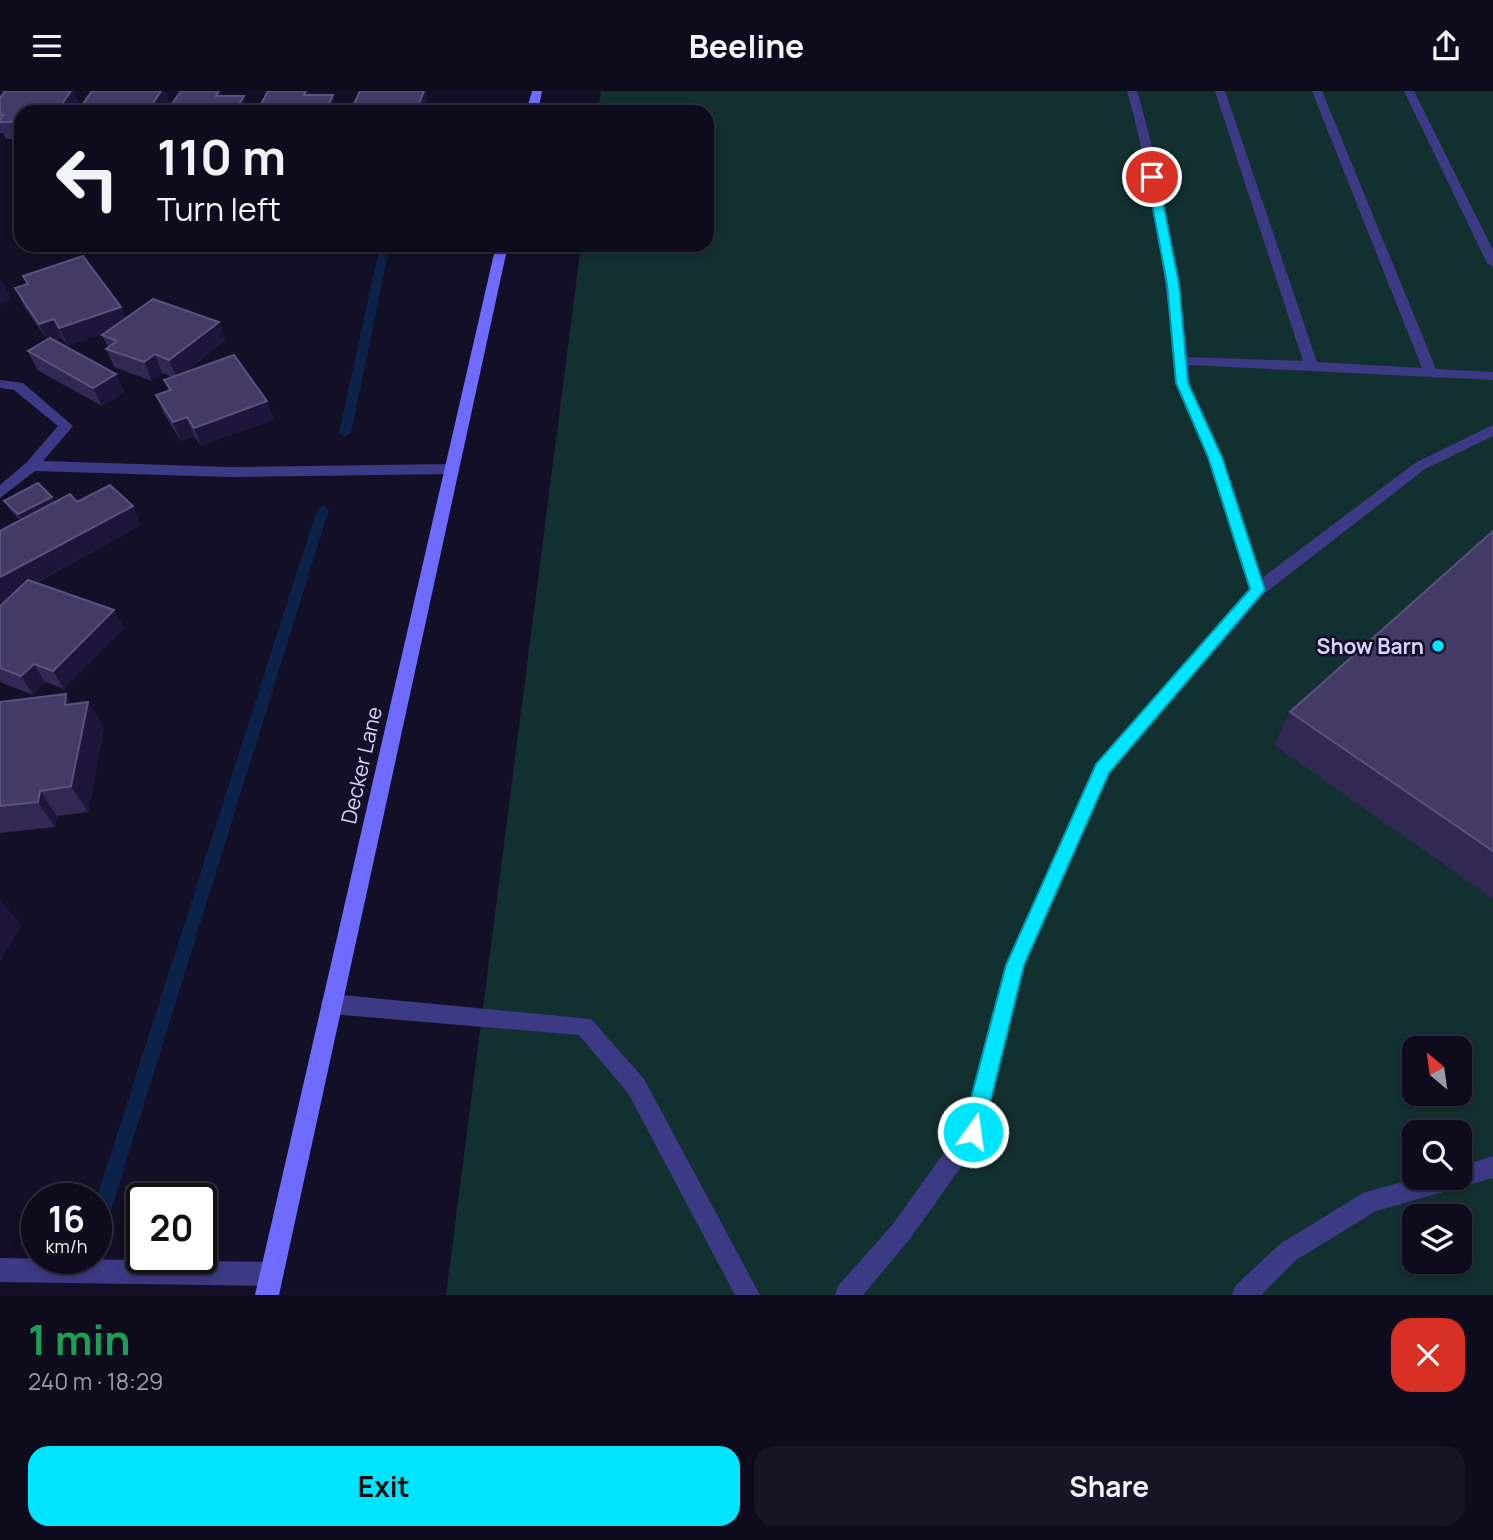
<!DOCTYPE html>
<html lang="en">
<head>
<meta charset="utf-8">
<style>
	body { margin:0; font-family:Manrope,sans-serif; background:#171425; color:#f1f3f6; height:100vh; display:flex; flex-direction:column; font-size:26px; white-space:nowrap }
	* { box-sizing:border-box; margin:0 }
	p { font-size:23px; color:#9b9ba3 }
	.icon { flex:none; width:38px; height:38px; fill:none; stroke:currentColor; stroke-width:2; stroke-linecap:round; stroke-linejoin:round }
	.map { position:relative; height:1204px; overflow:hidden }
	.sheet { display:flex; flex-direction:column; background:#0e0b1c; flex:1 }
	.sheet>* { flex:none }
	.hud { position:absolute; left:14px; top:14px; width:700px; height:147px; border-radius:21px; box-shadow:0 4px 10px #0003,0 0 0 2px #2e2b3b; background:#0e0b1c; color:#f1f3f6; overflow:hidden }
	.needle { width:46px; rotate:331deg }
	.fabs { position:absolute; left:1402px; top:945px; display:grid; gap:14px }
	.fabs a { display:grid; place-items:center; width:70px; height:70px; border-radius:14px; background:#0e0b1c; box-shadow:0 4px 10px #0003,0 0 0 2px #2e2b3b; font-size:35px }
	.speed { position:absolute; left:21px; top:1092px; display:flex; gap:14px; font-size:35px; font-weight:700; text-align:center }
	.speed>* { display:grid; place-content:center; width:91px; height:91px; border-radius:50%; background:#0e0b1c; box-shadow:0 4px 10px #0003,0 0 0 2px #2e2b3b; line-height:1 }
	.speed small { font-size:18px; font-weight:400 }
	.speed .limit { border:4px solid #111; border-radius:10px; background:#fff; color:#111 }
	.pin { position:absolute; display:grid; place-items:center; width:60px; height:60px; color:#fff; margin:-30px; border:4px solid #fff; border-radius:50%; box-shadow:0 2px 7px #0007 }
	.me { position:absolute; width:77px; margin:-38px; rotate:14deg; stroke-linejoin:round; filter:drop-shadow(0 0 5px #0008) }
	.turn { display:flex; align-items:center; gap:24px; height:147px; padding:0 28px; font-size:32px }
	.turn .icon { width:91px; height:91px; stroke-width:2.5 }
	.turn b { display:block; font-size:49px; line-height:60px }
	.round { display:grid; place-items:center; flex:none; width:74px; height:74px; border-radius:21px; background:#171425 }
	.summary { display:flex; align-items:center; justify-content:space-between; height:119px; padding:0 28px }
	h1 { font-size:42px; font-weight:700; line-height:52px; color:#1e9e55 }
	.action { display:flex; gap:14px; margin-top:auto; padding:14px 28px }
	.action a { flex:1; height:80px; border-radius:21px; background:#00e5ff; color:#111; font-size:28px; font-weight:700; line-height:80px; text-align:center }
	.action a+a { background:#171425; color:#f1f3f6 }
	header { display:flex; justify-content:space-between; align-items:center; height:91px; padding:0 28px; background:#0e0b1c; font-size:32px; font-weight:700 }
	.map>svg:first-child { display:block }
	.green { fill:#12302f; fill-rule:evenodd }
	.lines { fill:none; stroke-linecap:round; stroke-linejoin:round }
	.stream { fill:#0c2248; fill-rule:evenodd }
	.lane { fill:#3d3a85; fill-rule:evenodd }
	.secondary { fill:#6f6bff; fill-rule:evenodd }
	.wall { fill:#312854 }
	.shaded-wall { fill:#1d163a }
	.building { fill:#433a66; stroke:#5a527e; stroke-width:2 }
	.route { fill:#00e5ff; stroke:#0095a6; stroke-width:2 }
	.poi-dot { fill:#00e5ff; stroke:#130f26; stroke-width:2.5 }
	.labels { text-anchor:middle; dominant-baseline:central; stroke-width:5; stroke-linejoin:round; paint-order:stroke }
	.poi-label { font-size:21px; font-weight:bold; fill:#d9d4ff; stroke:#130f26; text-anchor:end }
	.street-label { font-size:21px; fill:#d9d4ff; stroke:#130f26 }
</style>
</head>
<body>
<header><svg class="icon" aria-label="menu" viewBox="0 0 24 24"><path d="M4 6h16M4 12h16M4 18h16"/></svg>Beeline<svg class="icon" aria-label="share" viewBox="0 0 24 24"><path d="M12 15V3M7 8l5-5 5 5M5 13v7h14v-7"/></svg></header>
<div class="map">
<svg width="1493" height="1204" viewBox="0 0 1493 1204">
	<rect width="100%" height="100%" fill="#130f26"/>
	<!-- green -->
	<path class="green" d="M 601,0 L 1493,0 L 1493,1204 L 446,1204 L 581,154 L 707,154 L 707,21 L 598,21 ZM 1414,957 L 1460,957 L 1460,1003 L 1414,1003 ZM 1414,1041 L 1460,1041 L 1460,1087 L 1414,1087 ZM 1414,1125 L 1460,1125 L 1460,1171 L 1414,1171 Z"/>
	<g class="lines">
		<!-- stream -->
		<path class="stream" d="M 380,154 L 390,154 L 351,342 L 345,346 L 339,342 Z
			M 323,414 L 329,418 L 105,1139 L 103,1146 L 96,1148 L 96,1109 L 317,418 Z"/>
		<!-- lane -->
		<path class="lane" d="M 1127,0 L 1137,0 C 1163,87 1177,176 1188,266 L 1303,270 L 1215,0 L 1225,0 L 1317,271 L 1422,277 L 1312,0 L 1322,0 L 1436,278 L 1493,281 L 1493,289 L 1189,274 L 1189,292 L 1222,366 L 1262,487 L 1415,372 L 1493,334 L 1493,345 L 1425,378 L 1264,503 L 1109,682 L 1025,874 L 981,1048 L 909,1149 L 863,1204 L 835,1204 L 838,1195 L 893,1133 L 963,1035 L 1005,874 L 1096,673 L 1249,498 L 1208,366 L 1175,292 L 1175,270 C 1164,179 1152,89 1127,0 Z
			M 1404,0 L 1414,0 L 1493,159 L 1493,176 L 1487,172 Z
			M 0,289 L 23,292 L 73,335 L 43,370 L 229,376 L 450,373 L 458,378 L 450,383 L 229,386 L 35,380 L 0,407 L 0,394 L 26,372 L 58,335 L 14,299 L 0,297 Z
			M 331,903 L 591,928 L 644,988 L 760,1204 L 735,1204 L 628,1002 L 579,944 L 331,923 L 324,920 L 321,913 L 324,906 Z
			M 1493,1065 L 1493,1087 L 1376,1120 L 1296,1169 L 1261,1204 L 1232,1204 L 1235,1195 L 1280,1153 L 1363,1102 L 1416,1087 L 1460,1087 L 1460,1076 Z
			M 0,1167 L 271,1171 L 279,1175 L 283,1183 L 279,1191 L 271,1195 L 0,1191 Z"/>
		<!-- secondary -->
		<path class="secondary" d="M 532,0 L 542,0 L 538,21 L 526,21 Z
			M 496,154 L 508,154 L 279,1204 L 255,1204 Z"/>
	</g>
	<!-- wall -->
	<path class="wall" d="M 0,4 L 1,6 L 80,15 L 21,21 L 21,46 L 19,48 L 6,48 L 3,42 L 0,42 Z
		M 170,13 L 165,21 L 82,21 L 80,17 Z
		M 428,14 L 426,21 L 353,21 L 352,17 Z
		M 23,185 L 121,216 L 125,227 L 219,231 L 225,249 L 184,282 L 274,328 L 201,355 L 194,345 L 181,350 L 164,323 L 156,304 L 169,300 L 164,289 L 173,286 L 162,282 L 152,290 L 114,276 L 106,258 L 108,256 L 102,244 L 105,242 L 68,255 L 62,247 L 55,249 L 116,283 L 124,301 L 102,315 L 37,279 L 28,260 L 47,249 L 24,215 L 15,197 L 27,193 Z
		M 4,410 L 55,411 L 77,411 L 141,434 L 36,492 L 114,519 L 124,537 L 64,598 L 45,591 L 33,604 L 0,591 L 0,515 L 10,506 L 0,511 L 0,440 L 20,429 L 10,419 Z
		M 1493,440 L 1493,808 L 1274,654 L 1290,621 Z
		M 66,603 L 72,613 L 88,611 L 104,637 L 88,721 L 57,725 L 55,736 L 0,742 L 0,611 Z"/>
	<!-- shaded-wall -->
	<path class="shaded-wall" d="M 71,0 L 74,0 L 80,15 L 76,21 L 56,21 Z
		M 161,0 L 165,0 L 170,13 L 165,21 L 151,21 L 150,17 Z
		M 219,0 L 221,0 L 226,14 L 216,5 Z
		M 306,0 L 310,0 L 313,12 L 304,4 Z
		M 424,0 L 426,0 L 428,14 L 426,21 L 417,21 L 417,18 Z
		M 333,4 L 337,21 L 325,21 Z
		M 244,5 L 248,21 L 234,21 Z
		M 16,25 L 21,37 L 21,46 L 19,48 L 12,31 Z
		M 2,189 L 11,207 L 0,214 L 0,190 Z
		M 121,216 L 128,234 L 68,255 L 59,237 Z
		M 54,228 L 62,247 L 48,252 L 39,233 Z
		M 219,231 L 225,249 L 177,287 L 169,269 Z
		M 155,263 L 162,282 L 152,290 L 144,271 Z
		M 116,283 L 124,301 L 102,315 L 93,297 Z
		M 267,310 L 274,328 L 201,355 L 194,337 Z
		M 187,326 L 194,345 L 181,350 L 173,331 Z
		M 52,406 L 57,415 L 24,433 L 18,423 Z
		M 133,415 L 141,434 L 0,511 L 0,486 Z
		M 114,519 L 124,537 L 64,598 L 53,580 Z
		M 34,573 L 45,591 L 33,604 L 21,585 Z
		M 66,603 L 82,629 L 65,614 Z
		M 88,611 L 104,637 L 88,721 L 71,695 Z
		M 40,700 L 57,725 L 55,736 L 38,711 Z
		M 0,809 L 22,835 L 0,870 Z"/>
	<!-- building -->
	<path class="building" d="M 5,0 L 71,0 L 56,21 L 21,21 L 21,25 L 16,25 L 12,31 L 0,31 L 0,28 L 3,24 L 0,24 L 0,7 Z
		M 92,0 L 161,0 L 150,17 L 109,17 L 106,21 L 82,21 L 85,17 L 80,17 Z
		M 181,0 L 219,0 L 216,5 L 244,5 L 234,21 L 166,21 Z
		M 268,0 L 306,0 L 304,4 L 333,4 L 325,21 L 257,21 Z
		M 360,0 L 424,0 L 417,18 L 352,17 Z
		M 83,165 L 121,216 L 59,237 L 54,228 L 39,233 L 15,197 L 28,193 L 23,185 Z
		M 153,208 L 219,231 L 169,269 L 155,263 L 144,271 L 106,258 L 117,250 L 102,244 Z
		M 50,247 L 116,283 L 93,297 L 28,260 Z
		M 234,264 L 267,310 L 194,337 L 187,326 L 173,331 L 156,304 L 171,299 L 164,289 Z
		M 38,392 L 52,406 L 18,423 L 4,410 Z
		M 110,394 L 133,415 L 0,486 L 0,440 L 70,403 L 77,411 Z
		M 1493,440 L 1493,760 L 1290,621 Z
		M 28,489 L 114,519 L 53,580 L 34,573 L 21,585 L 0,577 L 0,515 Z
		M 66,603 L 65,614 L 88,611 L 71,695 L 40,700 L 38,711 L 0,715 L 0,611 Z"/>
	<!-- route -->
	<path class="route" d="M 1152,83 L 1158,86 L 1179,193 L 1188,292 L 1222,366 L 1265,499 L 1109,682 L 1024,874 L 983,1041 L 980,1048 L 973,1050 L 965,1048 L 962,1041 L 1006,874 L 1096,673 L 1250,498 L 1208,366 L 1176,292 L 1167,193 L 1147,86 Z"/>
	<!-- markers -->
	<circle class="poi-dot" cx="1438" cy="555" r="7"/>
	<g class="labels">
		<!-- poi labels -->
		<g class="poi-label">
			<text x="1424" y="555">Show Barn</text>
		</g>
		<!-- street labels -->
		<g class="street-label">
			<text transform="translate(361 674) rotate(-77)">Decker Lane</text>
		</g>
	</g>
</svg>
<div class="fabs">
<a><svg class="needle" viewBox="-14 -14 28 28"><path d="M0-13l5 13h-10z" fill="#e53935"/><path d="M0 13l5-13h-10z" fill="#9b9ba3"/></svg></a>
<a><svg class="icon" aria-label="search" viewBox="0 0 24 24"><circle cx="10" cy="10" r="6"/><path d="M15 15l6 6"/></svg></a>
<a><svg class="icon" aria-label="layers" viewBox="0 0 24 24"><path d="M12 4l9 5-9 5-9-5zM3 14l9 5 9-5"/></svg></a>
</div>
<div class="speed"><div>16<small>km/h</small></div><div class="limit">20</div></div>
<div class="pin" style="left:1152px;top:86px;background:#d93025"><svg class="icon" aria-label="arrive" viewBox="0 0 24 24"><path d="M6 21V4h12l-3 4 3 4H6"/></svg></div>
<svg class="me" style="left:973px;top:1041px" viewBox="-20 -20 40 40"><circle r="17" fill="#00e5ff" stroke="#fff" stroke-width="3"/><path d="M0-11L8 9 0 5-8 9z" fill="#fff"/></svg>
<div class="hud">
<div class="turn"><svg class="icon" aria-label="left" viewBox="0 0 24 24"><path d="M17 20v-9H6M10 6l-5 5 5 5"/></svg><div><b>110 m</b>Turn left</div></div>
</div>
</div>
<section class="sheet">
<div class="summary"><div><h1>1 min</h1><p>240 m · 18:29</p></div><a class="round" style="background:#d93025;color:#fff"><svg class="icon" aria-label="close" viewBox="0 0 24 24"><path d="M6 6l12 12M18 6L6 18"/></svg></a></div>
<div class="action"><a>Exit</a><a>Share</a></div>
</section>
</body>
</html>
